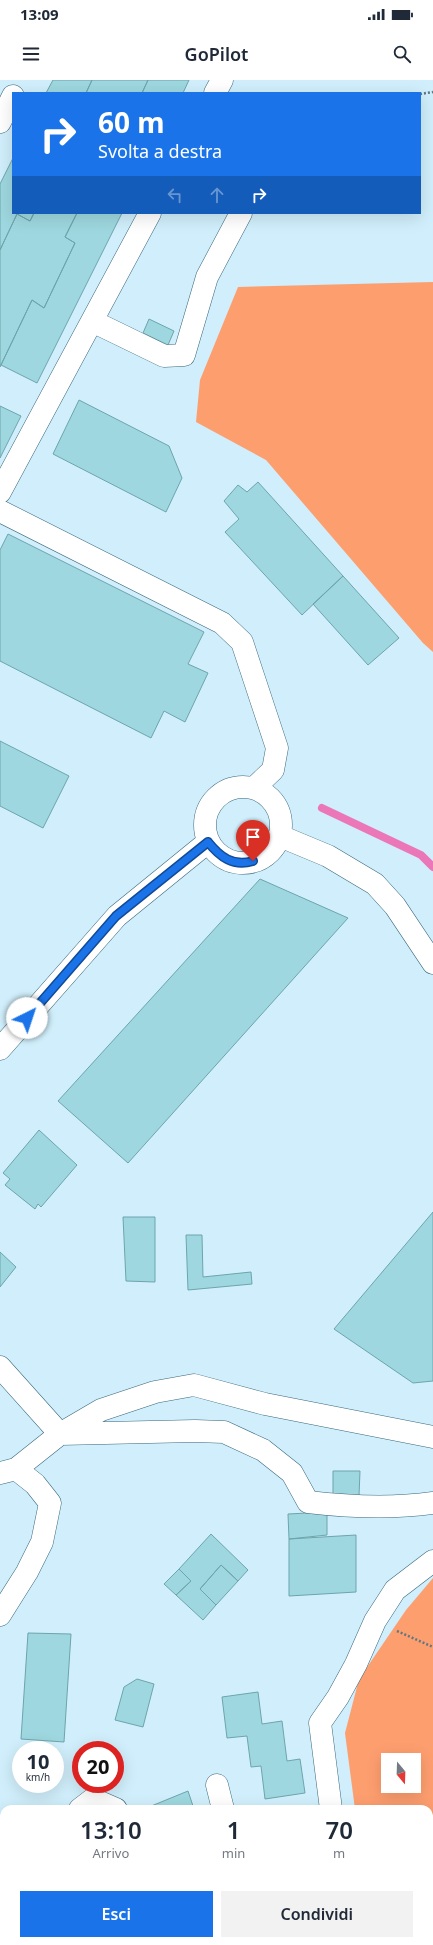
<!DOCTYPE html>
<html lang="it">
<head>
<meta charset="utf-8">
<style>
	body { margin:0; font-family:"Noto Sans",sans-serif; background:#f2f2f3; color:#1f2937; height:100vh; display:flex; flex-direction:column; font-size:15px; white-space:nowrap }
	* { box-sizing:border-box; margin:0 }
	p { font-size:13px; color:#747a83 }
	.icon { flex:none; width:22px; height:22px; fill:none; stroke:currentColor; stroke-width:2; stroke-linecap:round; stroke-linejoin:round }
	.map { position:relative; flex:1; overflow:hidden }
	.drawer { position:absolute; left:0px; top:1725px; width:433px; height:140px; display:flex; flex-direction:column; background:#fff; border-radius:12px 12px 0 0; box-shadow:0 4px 16px #0002 }
	.drawer>* { flex:none }
	.banner { position:absolute; left:12px; top:12px; width:409px; height:122px; border-radius:0px; box-shadow:0 4px 16px #0002; background:#1a73e8; color:#fff; overflow:hidden }
	.needle { width:26px; rotate:161deg }
	.buttons { position:absolute; left:381px; top:1673px; display:grid; gap:8px }
	.buttons a { display:grid; place-items:center; width:40px; height:40px; border-radius:0px; background:#fff; box-shadow:0 4px 16px #0002; font-size:20px }
	.speed { position:absolute; left:12px; top:1661px; display:flex; gap:8px; font-size:20px; font-weight:700; text-align:center }
	.speed>* { display:grid; place-content:center; width:52px; height:52px; border-radius:50%; background:#fff; box-shadow:0 4px 16px #0002; line-height:1 }
	.speed small { font-size:10px; font-weight:400 }
	.speed .limit { border:6px solid #d22; background:#fff; color:#111 }
	.pin { position:absolute; display:grid; place-items:center; width:34px; height:34px; color:#fff; margin:-41px -17px; border-radius:50% 50% 50% 0; rotate:-45deg; box-shadow:0 0 4px #0007 }
	.pin .icon { rotate:45deg }
	.me { position:absolute; width:44px; margin:-22px; rotate:41deg; stroke-linejoin:round; filter:drop-shadow(0 0 3px #0008) }
	.turn { display:flex; align-items:center; gap:14px; height:84px; padding:0 20px; font-size:18px }
	.turn .icon { width:52px; height:52px; stroke-width:2.5 }
	.turn b { display:block; font-size:28px; line-height:34px }
	.lanes { display:flex; align-items:center; height:38px; padding:0 20px; background:#0003; justify-content:center; gap:20px; direction:ltr }
	.lanes .off { opacity:.35 }
	.eta { display:flex; justify-content:space-evenly; align-items:center; height:68px; text-align:center }
	.eta b { font-size:24px; font-weight:600; line-height:28px }
	.button { display:flex; gap:8px; margin-top:auto; padding:8px 20px }
	.button a { flex:1; height:46px; border-radius:0px; background:#1a73e8; color:#fff; font-size:16px; font-weight:600; line-height:46px; text-align:center }
	.button a+a { background:#f2f2f3; color:#1f2937 }
	.status { display:flex; justify-content:space-between; align-items:center; height:28px; padding:0 20px; background:#fff; direction:ltr }
	.status svg { height:11px; fill:currentColor }
	header { display:flex; justify-content:space-between; align-items:center; height:52px; padding:0 20px; background:#fff; font-size:18px; font-weight:600 }
	.map>svg:first-child { display:block }
	.forest { fill:#fd9e6f; fill-rule:evenodd }
	.lines { fill:none; stroke-linecap:round; stroke-linejoin:round }
	.stream { stroke:#eb77b9; stroke-width:8 }
	.building { fill:#9ed7df; stroke:#6da5ac }
	.minor-casing { stroke:#39687b; stroke-width:23 }
	.path { stroke:#607780; stroke-width:2.5; stroke-dasharray:2 2; stroke-linecap:butt }
	.minor { stroke:#fff; stroke-width:22 }
	.route-casing { stroke:#114b97; stroke-width:10 }
	.route { stroke:#1a73e8; stroke-width:7 }
</style>
</head>
<body>
<div class="status"><b>13:09</b><svg viewBox="0 0 49 12"><path d="M0 12V9h3v3zM5 12V6h3v6zM10 12V3h3v9zM15 12V0h3v12zM26 1h20v11H26zM47 4h2v5h-2z"/></svg></div>
<header><svg class="icon" aria-label="menu" viewBox="0 0 24 24"><path d="M4 6h16M4 12h16M4 18h16"/></svg>GoPilot<svg class="icon" aria-label="search" viewBox="0 0 24 24"><circle cx="10" cy="10" r="6"/><path d="M15 15l6 6"/></svg></header>
<div class="map">
<svg width="433" height="1865" viewBox="0 0 433 1865">
	<rect width="100%" height="100%" fill="#d0eefb"/>
	<!-- forest -->
	<path class="forest" d="M 433,202 L 433,572 L 423,563 L 266,380 L 196,342 L 200,300 L 238,207 Z
		M 433,1498 L 433,1865 L 343,1865 L 342,1861 L 429,1861 L 429,1729 L 355,1729 L 345,1653 L 359,1599 L 406,1530 ZM 388,1680 L 414,1680 L 414,1706 L 388,1706 Z"/>
	<g class="lines">
		<!-- stream -->
		<path class="stream" d="M 322,728 L 421,775 L 433,787"/>
	</g>
	<!-- building -->
	<path class="building" d="M 53,0 L 92,0 L 86,13 L 46,13 Z
		M 92,0 L 148,0 L 142,13 L 86,13 Z
		M 148,0 L 189,0 L 183,13 L 142,13 Z
		M 13,78 L 13,133 L 34,133 L 30,141 L 17,134 L 0,170 L 0,104 Z
		M 34,133 L 77,133 L 65,157 L 75,163 L 44,228 L 32,220 L 0,287 L 0,170 L 17,134 L 30,141 Z
		M 77,133 L 122,133 L 37,303 L 1,285 L 32,220 L 44,228 L 75,163 L 65,157 Z
		M 149,239 L 174,251 L 168,265 L 143,253 Z
		M 79,320 L 169,366 L 182,398 L 166,432 L 53,374 Z
		M 0,326 L 21,336 L 0,378 Z
		M 258,402 L 343,496 L 302,535 L 225,452 L 239,439 L 224,421 L 238,405 L 247,412 Z
		M 8,454 L 204,552 L 188,584 L 208,593 L 185,642 L 164,631 L 151,658 L 0,581 L 0,470 Z
		M 343,496 L 399,558 L 368,585 L 313,524 Z
		M 0,661 L 69,696 L 43,748 L 0,726 Z
		M 260,799 L 348,838 L 128,1083 L 58,1021 Z
		M 39,1050 L 77,1085 L 41,1127 L 38,1124 L 35,1129 L 5,1105 L 10,1099 L 3,1093 Z
		M 433,1132 L 433,1301 L 413,1303 L 334,1249 Z
		M 123,1137 L 155,1137 L 155,1202 L 126,1201 Z
		M 186,1155 L 202,1155 L 203,1197 L 251,1192 L 252,1204 L 188,1210 Z
		M 0,1172 L 16,1187 L 0,1207 Z
		M 333,1391 L 360,1391 L 359,1416 L 333,1414 Z
		M 327,1432 L 327,1455 L 289,1459 L 288,1434 Z
		M 211,1454 L 248,1490 L 238,1501 L 221,1485 L 200,1509 L 216,1525 L 203,1540 L 176,1515 L 191,1501 L 179,1489 Z
		M 356,1455 L 356,1512 L 289,1516 L 289,1459 Z
		M 221,1485 L 238,1501 L 216,1525 L 200,1509 Z
		M 179,1489 L 191,1501 L 176,1515 L 164,1504 Z
		M 28,1553 L 71,1554 L 64,1662 L 21,1659 Z
		M 137,1599 L 154,1604 L 143,1647 L 115,1640 L 124,1607 Z
		M 258,1612 L 262,1644 L 282,1641 L 287,1681 L 300,1679 L 305,1713 L 265,1719 L 261,1686 L 251,1687 L 247,1656 L 227,1658 L 222,1617 Z
		M 188,1711 L 194,1729 L 144,1729 Z
		M 0,1760 L 4,1770 L 4,1814 L 0,1816 Z
		M 329,1861 L 330,1865 L 311,1865 L 326,1861 Z"/>
	<g class="lines">
		<defs>
			<path id="minor" d="M 215,13 L 222,0
				M 0,42 L 13,16
				M 92,241 L 164,276 L 184,275 L 207,197 L 241,133
				M 0,412 L 150,133
				M 0,431 L 222,543 L 242,562 L 277,668 L 273,690 L 254,708
				M205 745a38 38 0 1 1 76 0a38 38 0 1 1-76 0Z
				M 280,756 L 328,776 L 375,804 L 395,826 L 433,883
				M 0,969 L 117,836 L 208,762
				M 0,1287 L 60,1354 L 195,1351 L 224,1352 L 263,1370 L 292,1393 L 308,1422 C 350,1427 391,1429 433,1423
				M 0,1393 L 16,1389 L 60,1354 L 101,1330 L 155,1312 L 194,1305 L 265,1324 L 433,1357
				M 0,1535 L 27,1492 L 42,1462 L 50,1423 L 35,1404 L 16,1389
				M 217,1705 L 223,1729
				M 80,1729 L 93,1719 L 116,1729
				M 331,1729 L 320,1643 L 338,1617 L 356,1584 L 375,1541 L 395,1510 L 433,1481
				M 173,1861 L 175,1865
				M 258,1861 L 258,1865
				M 36,1865 L 37,1861"/>
		</defs>
		<!-- minor casing -->
		<use href="#minor" class="minor-casing"/>
		<!-- path -->
		<path class="path" d="M 420,14 L 433,12
			M 397,1551 L 433,1567"/>
		<!-- minor -->
		<use href="#minor" class="minor"/>
	</g>
	<g class="lines">
		<defs>
			<path id="route" d="M 27,938 L 116,836 L 208,762 C 220,777 233,787 253,781"/>
		</defs>
		<!-- route casing -->
		<use href="#route" class="route-casing"/>
		<!-- route -->
		<use href="#route" class="route"/>
	</g>
</svg>
<div class="buttons">
<a><svg class="needle" viewBox="-14 -14 28 28"><path d="M0-13l5 13h-10z" fill="#e53935"/><path d="M0 13l5-13h-10z" fill="#747a83"/></svg></a>
</div>
<div class="speed"><div>10<small>km/h</small></div><div class="limit">20</div></div>
<div class="pin" style="left:253px;top:781px;background:#d93025"><svg class="icon" aria-label="arrive" viewBox="0 0 24 24"><path d="M6 21V4h12l-3 4 3 4H6"/></svg></div>
<svg class="me" style="left:27px;top:938px" viewBox="-20 -20 40 40"><circle r="19" fill="#fff"/><path d="M0-13L10 11 0 6-10 11z" fill="#1a73e8"/></svg>
<div class="banner">
<div class="turn"><svg class="icon" aria-label="right" viewBox="0 0 24 24"><path d="M7 20v-9h11M14 6l5 5-5 5"/></svg><div><b>60 m</b>Svolta a destra</div></div>
<div class="lanes"><svg class="icon off" aria-label="left" viewBox="0 0 24 24"><path d="M17 20v-9H6M10 6l-5 5 5 5"/></svg><svg class="icon off" aria-label="ahead" viewBox="0 0 24 24"><path d="M12 20V5M6 11l6-6 6 6"/></svg><svg class="icon" aria-label="right" viewBox="0 0 24 24"><path d="M7 20v-9h11M14 6l5 5-5 5"/></svg></div>
</div>
<section class="drawer">
<div class="eta">
<div><b>13:10</b><p>Arrivo</p></div>
<div><b>1</b><p>min</p></div>
<div><b>70</b><p>m</p></div>
</div>
<div class="button"><a>Esci</a><a>Condividi</a></div>
</section>
</div>
</body>
</html>
